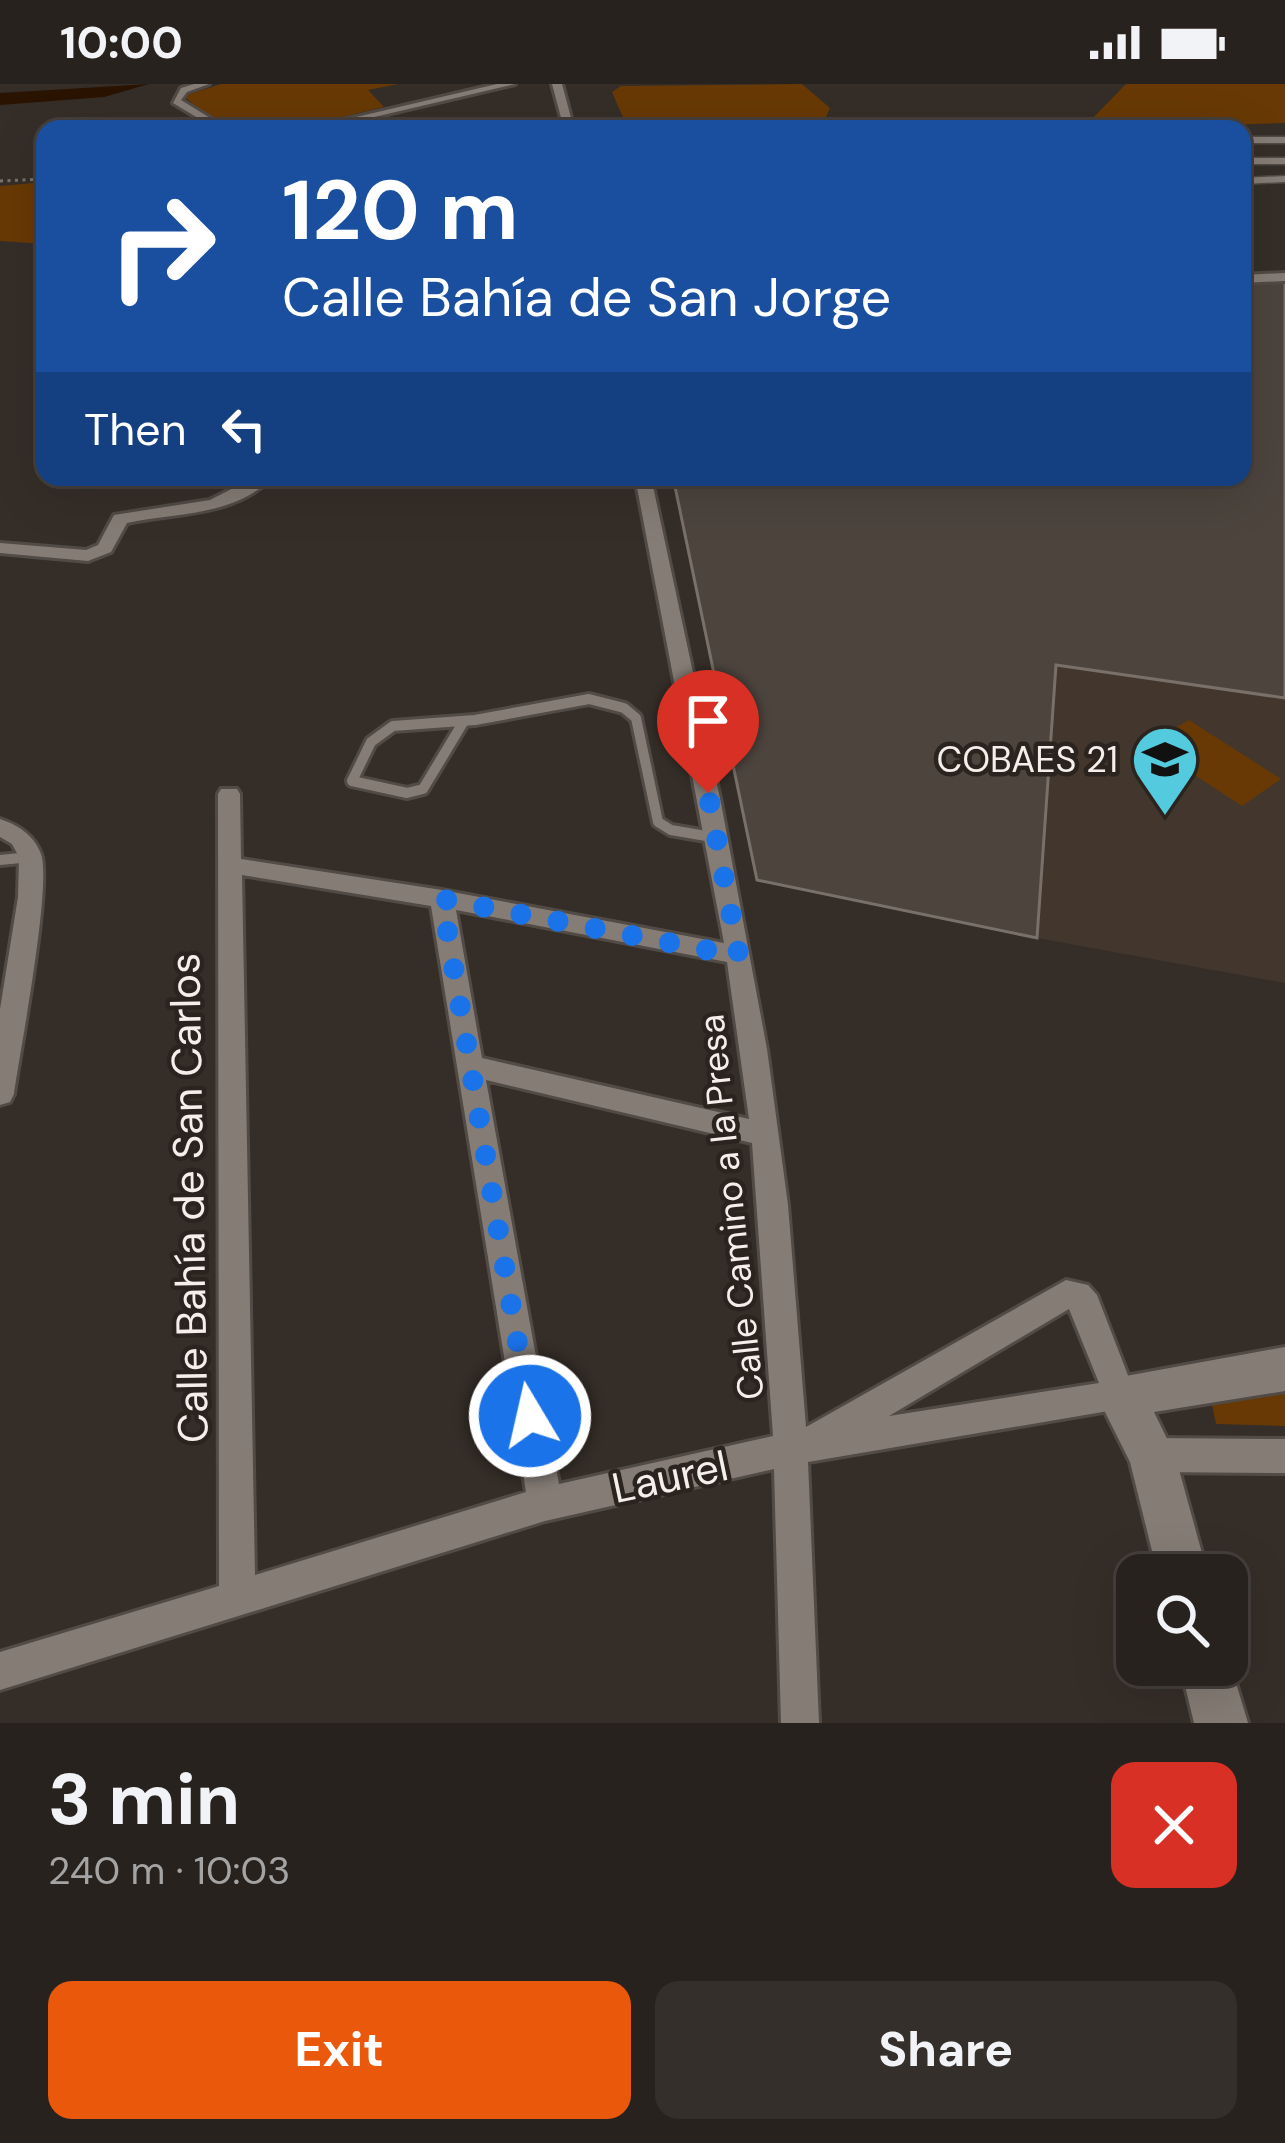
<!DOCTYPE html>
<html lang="en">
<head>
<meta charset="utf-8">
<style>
	body { margin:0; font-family:"DM Sans",sans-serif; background:#342f2b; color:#f1f3f6; height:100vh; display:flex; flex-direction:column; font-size:45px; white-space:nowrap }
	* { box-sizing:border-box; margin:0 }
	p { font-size:39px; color:#a5a4a4 }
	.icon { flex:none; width:66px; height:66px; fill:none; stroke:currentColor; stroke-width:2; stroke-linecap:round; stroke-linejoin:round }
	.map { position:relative; height:1639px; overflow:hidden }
	.panel { display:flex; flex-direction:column; background:#28221e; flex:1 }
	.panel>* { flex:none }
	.hud { position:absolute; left:36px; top:36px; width:1215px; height:366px; border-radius:24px; box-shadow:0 12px 48px #0002,0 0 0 3px #443f3c; background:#1a4fa0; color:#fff; overflow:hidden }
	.buttons { position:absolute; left:1116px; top:1470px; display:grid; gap:24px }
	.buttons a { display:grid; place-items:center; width:132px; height:132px; border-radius:24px; background:#28221e; box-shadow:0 12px 48px #0002,0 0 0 3px #443f3c; font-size:60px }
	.pin { position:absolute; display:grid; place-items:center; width:102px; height:102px; color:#fff; margin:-123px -51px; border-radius:50% 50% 50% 0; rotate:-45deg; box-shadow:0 0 12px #0007 }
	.pin .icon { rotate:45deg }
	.me { position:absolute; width:132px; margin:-66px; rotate:351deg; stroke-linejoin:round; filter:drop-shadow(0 0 9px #0008) }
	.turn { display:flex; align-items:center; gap:42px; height:252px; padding:0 48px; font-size:54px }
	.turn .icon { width:156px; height:156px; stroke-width:2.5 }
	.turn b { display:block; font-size:84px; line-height:102px }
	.then { display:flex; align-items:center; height:114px; padding:0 48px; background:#0003; gap:24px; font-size:45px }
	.round { display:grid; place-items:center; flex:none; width:126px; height:126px; border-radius:24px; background:#342f2b }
	.headline { display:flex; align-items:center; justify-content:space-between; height:204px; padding:0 48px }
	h1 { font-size:72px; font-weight:700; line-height:90px }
	.action { display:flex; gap:24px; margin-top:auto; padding:24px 48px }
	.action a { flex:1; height:138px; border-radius:24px; background:#ea580c; color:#fff; font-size:48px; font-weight:700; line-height:138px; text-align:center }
	.action a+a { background:#342f2b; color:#f1f3f6 }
	.status { display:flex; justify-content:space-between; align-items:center; height:84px; padding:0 60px; background:#28221e; direction:ltr }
	.status svg { height:33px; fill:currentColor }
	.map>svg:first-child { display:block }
	.built { fill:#43362c }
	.green { fill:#683904 }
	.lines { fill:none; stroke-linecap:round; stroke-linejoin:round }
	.river { fill:#2a1300; fill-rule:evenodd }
	.building { fill:#4c443d; stroke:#787069; stroke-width:3 }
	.lane-far1-casing { stroke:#514a45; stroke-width:9 }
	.lane-casing { stroke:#514a45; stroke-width:16 }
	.street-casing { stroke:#514a45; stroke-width:6 }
	.secondary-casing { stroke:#514a45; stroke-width:6 }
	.path { stroke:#79726d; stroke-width:3; stroke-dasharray:3 4.5; stroke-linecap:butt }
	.lane-far1 { stroke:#857c75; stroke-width:6 }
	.lane { stroke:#857c75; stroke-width:10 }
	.street { fill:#857c75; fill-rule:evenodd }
	.secondary { fill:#857c75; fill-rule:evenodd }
	.route { stroke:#1a73e8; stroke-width:21; stroke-dasharray:0 37.8 }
	.labels { text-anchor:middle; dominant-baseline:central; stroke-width:9; stroke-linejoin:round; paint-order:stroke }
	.poi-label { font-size:36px; fill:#f4efeb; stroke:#2b241e; text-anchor:end }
	.street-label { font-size:36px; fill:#f4efeb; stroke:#2b241e }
	.near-street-label { font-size:42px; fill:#f4efeb; stroke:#2b241e }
</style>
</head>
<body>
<div class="status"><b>10:00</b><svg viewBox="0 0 49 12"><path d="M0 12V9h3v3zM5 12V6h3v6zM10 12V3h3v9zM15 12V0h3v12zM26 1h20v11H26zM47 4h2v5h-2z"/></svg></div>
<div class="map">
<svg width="1285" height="1639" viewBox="0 0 1285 1639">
	<rect width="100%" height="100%" fill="#352e28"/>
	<!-- built -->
	<path class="built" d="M 1056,581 L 1285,614 L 1285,899 L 1037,854 Z"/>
	<!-- green -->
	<path class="green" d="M 221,0 L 398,0 L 368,6 L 384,23 C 318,38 240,67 184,12 Z
		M 802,0 L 830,24 L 826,33 L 807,45 L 628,45 L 612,8 L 621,2 Z
		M 1126,0 L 1285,0 L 1285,39 L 1082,45 Z
		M 45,98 L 45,160 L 0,157 L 0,102 Z
		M 1189,636 L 1281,695 L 1242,722 L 1147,660 Z
		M 1285,1307 L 1285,1342 L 1216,1340 L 1211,1316 Z"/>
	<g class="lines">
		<!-- river -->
		<path class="river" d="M 149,0 L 104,13 L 0,21 L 0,9 Z"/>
	</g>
	<!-- building -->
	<path class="building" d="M 1285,196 L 1285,614 L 1056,581 L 1037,854 L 757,796 L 673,393 L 1242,393 L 1242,199 Z"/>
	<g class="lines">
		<defs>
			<path id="lane-far1" d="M 1242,56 L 1285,56
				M 1242,77 L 1285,77
				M 1242,97 L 1285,95"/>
			<path id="lane" d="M 464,637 L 423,705 L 407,709 L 352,697 L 371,658 L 393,642 L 475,636 L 589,615 L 624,624 L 636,634 L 658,738 L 671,746 L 718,754
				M 0,776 L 31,773"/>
			<path id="street" d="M 194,0 L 209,0 L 187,8 L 181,16 L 228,45 L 216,45 L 173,19 L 181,4 Z
				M 497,0 L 515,0 L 323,45 L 305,45 Z
				M 552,0 L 562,0 L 574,45 L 564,45 Z
				M 1285,189 L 1285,197 L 1242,199 L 1242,191 Z
				M 255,393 L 273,393 C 234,433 177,428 127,439 L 111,468 L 88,477 L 0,469 L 0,459 L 86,466 L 98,461 L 114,431 L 210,416 Z
				M 635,393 L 651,393 L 721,719 L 767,965 L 788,1121 L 806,1343 L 1066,1196 L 1088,1201 L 1097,1211 L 1136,1312 L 1132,1323 L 808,1378 L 819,1639 L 781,1639 L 774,1385 L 545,1437 L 0,1606 L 0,1568 L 219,1502 L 218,710 L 221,705 L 237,705 L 240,710 L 241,775 L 442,806 L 724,859 ZM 242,791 L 431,822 L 526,1408 L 255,1491 ZM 456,826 L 727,878 L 749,1035 L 482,974 ZM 486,996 L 752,1059 L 773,1352 L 559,1400 ZM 1069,1225 L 1099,1299 L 889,1332 Z
				M 0,735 C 18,741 34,751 41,770 C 52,801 20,967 14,1010 L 10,1018 L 0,1021 L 0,925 L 18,813 L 19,773 L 12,760 L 0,753 Z
				M 1152,1354 L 1285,1355 L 1285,1389 L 1152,1388 L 1140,1383 L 1135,1371 L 1140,1359 Z"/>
			<path id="secondary" d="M 1285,1263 L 1285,1307 L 1154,1328 L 1175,1371 L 1208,1491 L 1158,1491 L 1130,1378 L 1097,1312 L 1104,1296 Z
				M 1227,1569 L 1248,1639 L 1194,1639 L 1180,1581 L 1227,1581 Z"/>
		</defs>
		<!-- lane-far1 casing -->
		<use href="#lane-far1" class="lane-far1-casing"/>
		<!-- lane casing -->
		<use href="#lane" class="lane-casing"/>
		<!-- street casing -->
		<use href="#street" class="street-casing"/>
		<!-- secondary casing -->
		<use href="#secondary" class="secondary-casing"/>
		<!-- path -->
		<path class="path" d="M 0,97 L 45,95"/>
		<!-- lane-far1 -->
		<use href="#lane-far1" class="lane-far1"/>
		<!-- lane -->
		<use href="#lane" class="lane"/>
		<!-- street -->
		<use href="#street" class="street"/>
		<!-- secondary -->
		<use href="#secondary" class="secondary"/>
	</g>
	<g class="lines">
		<!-- route -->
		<path class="route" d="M 530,1332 L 442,815 L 739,872 L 708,709"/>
	</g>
	<!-- icons -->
	<defs>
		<symbol id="school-pin" viewBox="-11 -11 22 30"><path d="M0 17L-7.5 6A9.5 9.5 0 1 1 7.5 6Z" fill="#54cade" stroke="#2b241e"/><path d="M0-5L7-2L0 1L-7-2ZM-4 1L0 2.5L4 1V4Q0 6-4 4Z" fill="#111"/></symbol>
	</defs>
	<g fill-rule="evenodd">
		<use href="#school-pin" x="1127" y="637" width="76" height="104"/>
	</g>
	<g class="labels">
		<!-- poi labels -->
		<g class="poi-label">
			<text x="1118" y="675">COBAES 21</text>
		</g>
		<!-- street labels -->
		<g class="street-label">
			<text transform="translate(731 1123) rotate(-96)">Calle Camino a la Presa</text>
		</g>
		<!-- near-street labels -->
		<g class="near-street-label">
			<text transform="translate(189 1114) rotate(-91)">Calle Bahía de San Carlos</text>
			<text transform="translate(670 1393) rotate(-12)">Laurel</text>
		</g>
	</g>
</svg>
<div class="buttons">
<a><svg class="icon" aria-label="search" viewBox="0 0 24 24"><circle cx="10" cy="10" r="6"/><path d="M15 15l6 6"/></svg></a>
</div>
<div class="pin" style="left:708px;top:709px;background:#d93025"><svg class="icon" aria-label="arrive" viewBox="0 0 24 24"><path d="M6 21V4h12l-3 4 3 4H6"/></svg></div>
<svg class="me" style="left:530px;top:1332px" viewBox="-20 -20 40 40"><circle r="17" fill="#1a73e8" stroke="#fff" stroke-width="3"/><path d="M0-11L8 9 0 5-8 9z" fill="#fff"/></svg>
<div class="hud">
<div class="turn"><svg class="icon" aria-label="right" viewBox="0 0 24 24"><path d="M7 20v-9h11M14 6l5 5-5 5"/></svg><div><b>120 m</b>Calle Bahía de San Jorge</div></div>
<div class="then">Then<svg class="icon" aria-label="left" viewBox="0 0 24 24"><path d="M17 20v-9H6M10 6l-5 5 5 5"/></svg></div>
</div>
</div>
<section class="panel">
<div class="headline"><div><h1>3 min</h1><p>240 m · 10:03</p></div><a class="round" style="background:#d93025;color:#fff"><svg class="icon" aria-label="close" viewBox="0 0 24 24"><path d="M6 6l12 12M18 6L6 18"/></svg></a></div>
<div class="action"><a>Exit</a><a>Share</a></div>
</section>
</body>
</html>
